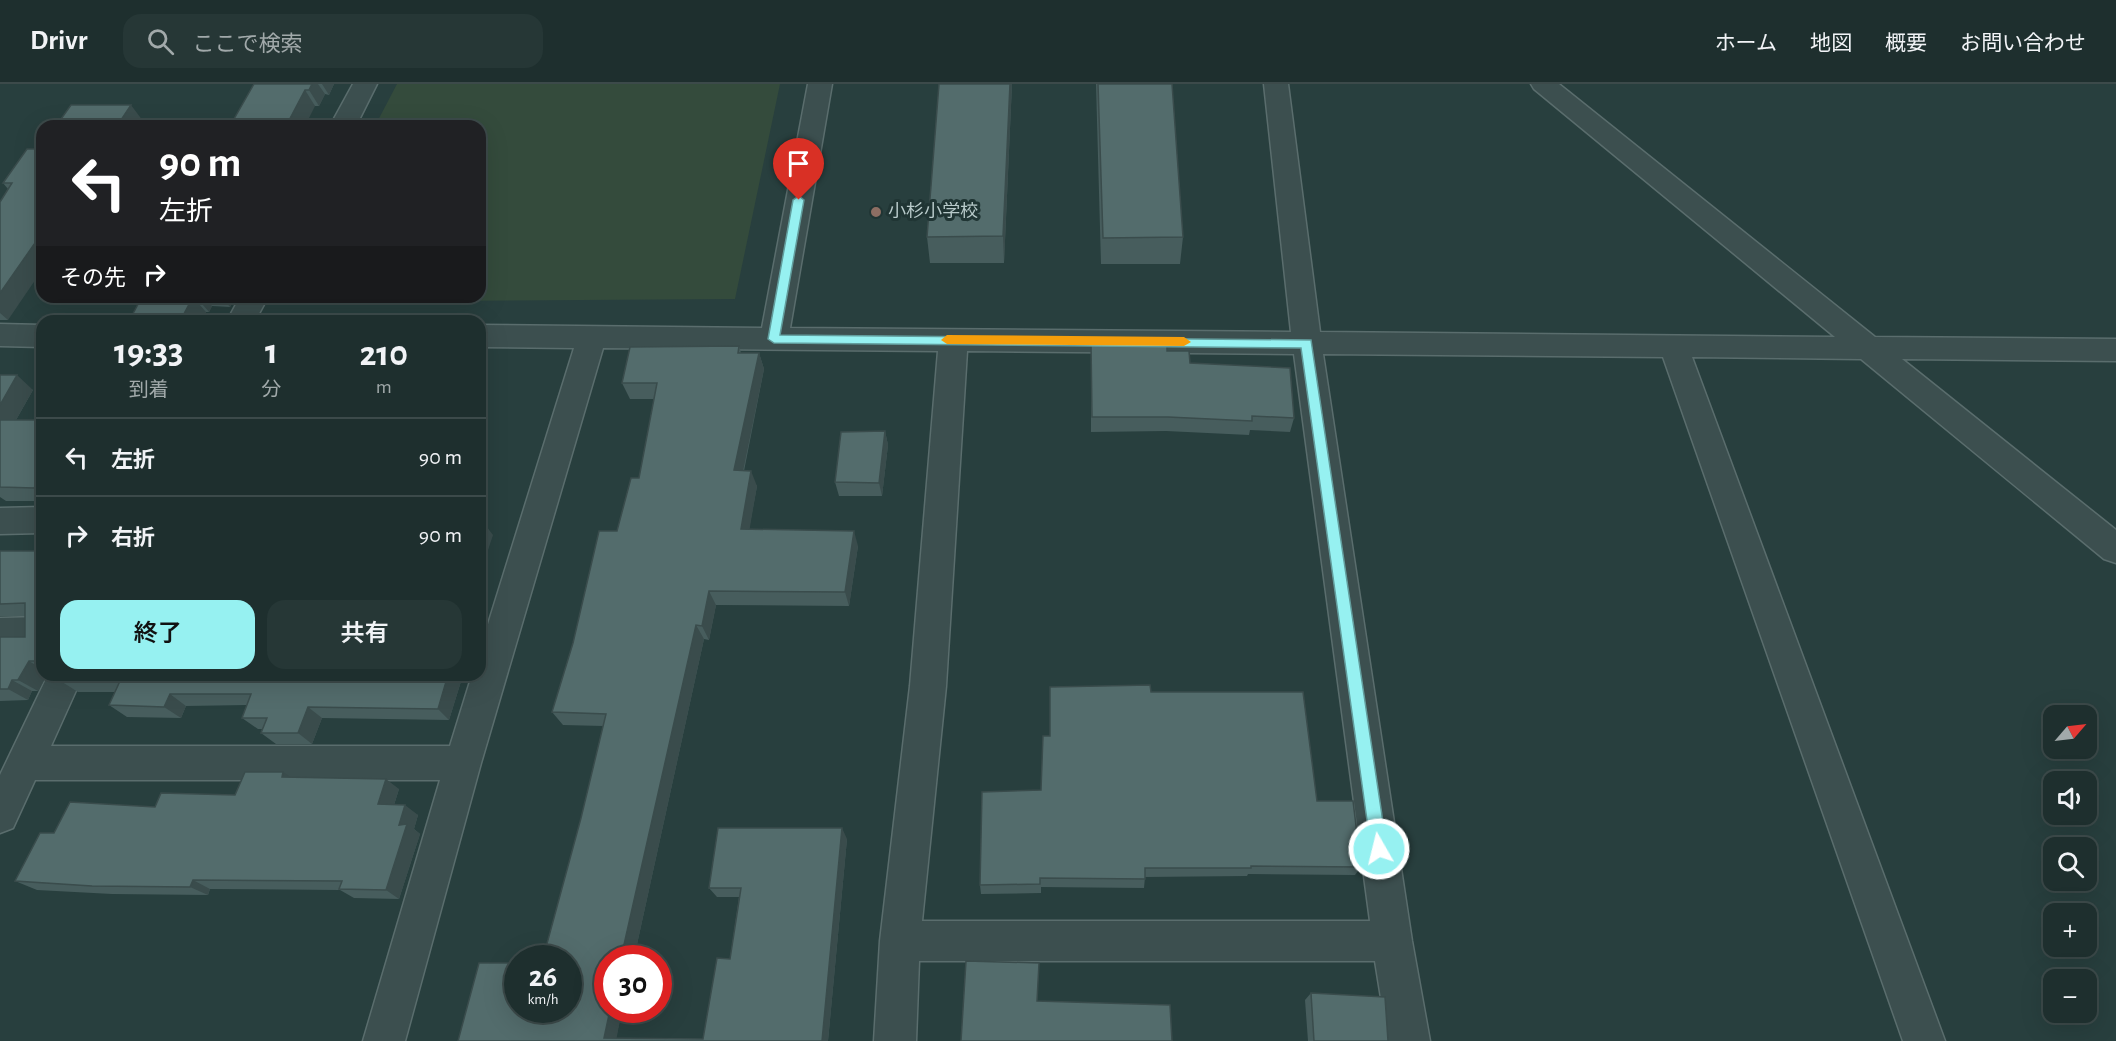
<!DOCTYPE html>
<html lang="ja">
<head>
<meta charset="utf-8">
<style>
	body { margin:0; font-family:"Alegreya Sans","Noto Sans JP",sans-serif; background:#263736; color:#f1f3f6; height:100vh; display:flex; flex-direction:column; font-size:22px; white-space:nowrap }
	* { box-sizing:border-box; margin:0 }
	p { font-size:20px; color:#a1a9aa }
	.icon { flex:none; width:33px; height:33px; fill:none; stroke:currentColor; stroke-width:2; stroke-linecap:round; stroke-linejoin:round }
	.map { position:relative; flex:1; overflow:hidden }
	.sheet { position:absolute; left:36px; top:231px; width:450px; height:366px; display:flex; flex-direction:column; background:#1e2f2e; border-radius:18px; box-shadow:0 6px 24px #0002,0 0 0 2px #3c4a4a }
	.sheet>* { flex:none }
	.banner { position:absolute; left:36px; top:36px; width:450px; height:183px; border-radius:18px; box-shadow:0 6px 24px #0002,0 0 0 2px #3c4a4a; background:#202124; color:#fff; overflow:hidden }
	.needle { width:39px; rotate:62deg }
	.fabs { position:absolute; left:2043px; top:621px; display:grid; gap:12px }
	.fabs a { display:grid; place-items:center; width:54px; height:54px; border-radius:12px; background:#1e2f2e; box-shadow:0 6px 24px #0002,0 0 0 2px #3c4a4a; font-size:30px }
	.speed { position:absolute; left:504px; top:861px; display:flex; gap:12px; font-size:30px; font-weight:700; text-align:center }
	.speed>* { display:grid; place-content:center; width:78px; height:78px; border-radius:50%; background:#1e2f2e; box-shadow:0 6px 24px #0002,0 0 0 2px #3c4a4a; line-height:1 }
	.speed small { font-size:15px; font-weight:400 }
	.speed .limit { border:9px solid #d22; background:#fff; color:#111 }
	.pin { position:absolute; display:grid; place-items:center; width:51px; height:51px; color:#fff; margin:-62px -26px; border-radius:50% 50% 50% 0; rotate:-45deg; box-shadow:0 0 6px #0007 }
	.pin .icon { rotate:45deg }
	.me { position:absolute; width:66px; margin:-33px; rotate:352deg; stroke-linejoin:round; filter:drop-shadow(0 0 4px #0008) }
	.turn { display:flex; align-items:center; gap:21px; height:126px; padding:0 24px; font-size:27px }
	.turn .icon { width:78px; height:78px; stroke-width:2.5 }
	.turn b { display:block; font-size:42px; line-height:51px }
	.then { display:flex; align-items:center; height:57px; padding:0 24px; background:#0003; gap:12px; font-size:22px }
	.eta { display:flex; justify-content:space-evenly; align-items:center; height:102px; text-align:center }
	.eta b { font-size:36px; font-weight:600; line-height:42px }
	.button { display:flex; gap:12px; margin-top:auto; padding:12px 24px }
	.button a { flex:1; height:69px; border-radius:18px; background:#96f1f1; color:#111; font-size:24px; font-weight:600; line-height:69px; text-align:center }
	.button a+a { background:#263736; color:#f1f3f6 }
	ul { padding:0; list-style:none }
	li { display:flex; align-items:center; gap:18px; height:78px; padding:0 24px; border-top:2px solid #3c4a4a }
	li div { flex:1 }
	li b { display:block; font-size:22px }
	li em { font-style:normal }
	header { display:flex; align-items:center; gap:36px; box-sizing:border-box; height:84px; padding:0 30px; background:#1e2f2e; border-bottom:2px solid #3c4a4a }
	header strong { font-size:28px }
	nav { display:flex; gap:33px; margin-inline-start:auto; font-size:21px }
	.search { width:420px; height:54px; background:#263736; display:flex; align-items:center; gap:15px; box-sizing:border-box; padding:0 21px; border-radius:18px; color:#a1a9aa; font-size:22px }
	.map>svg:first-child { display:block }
	.green { fill:#344b3c }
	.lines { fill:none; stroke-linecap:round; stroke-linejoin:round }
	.minor-casing { stroke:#5a6d6d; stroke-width:3 }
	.minor { fill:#3c4f4f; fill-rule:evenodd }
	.wall { fill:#475d5d }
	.shaded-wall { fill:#3a4c4c }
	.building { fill:#536c6c; stroke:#3a4c4c; stroke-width:1.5 }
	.route { fill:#96f1f1; stroke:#629d9d; stroke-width:1.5 }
	.slow { fill:#f59e0b }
	.education-dot { fill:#8d6e63; stroke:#203534; stroke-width:2 }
	.labels { text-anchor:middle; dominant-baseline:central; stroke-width:6; stroke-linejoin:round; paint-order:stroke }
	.poi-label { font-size:18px; fill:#b8caca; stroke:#203534; text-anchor:start }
</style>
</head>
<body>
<header>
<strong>Drivr</strong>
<div class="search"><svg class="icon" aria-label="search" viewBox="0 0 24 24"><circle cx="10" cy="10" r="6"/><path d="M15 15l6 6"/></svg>ここで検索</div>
<nav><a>ホーム</a><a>地図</a><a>概要</a><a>お問い合わせ</a></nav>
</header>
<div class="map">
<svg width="2116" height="957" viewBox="0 0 2116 957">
	<rect width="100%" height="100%" fill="#283f3e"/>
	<!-- green -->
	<path class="green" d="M 397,0 L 780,0 L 735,215 L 284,218 L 287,213 L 480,213 L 480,42 L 375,42 Z"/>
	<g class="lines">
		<defs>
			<path id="minor" d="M 353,0 L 377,0 L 356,42 L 330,42 Z
				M 808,0 L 832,0 L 790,244 L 1291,248 L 1264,0 L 1288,0 L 1320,248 L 1835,253 L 1534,5 L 1531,0 L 1559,0 L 1875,253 L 2116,255 L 2116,277 L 1902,275 L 2116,446 L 2116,479 L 2104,475 L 1861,275 L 1692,273 L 1945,957 L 1903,957 L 1663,273 L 1323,270 L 1412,857 L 1430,957 L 1388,957 L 1375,877 L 919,877 L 916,957 L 874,957 L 880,857 L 910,602 L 938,267 L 603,264 L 481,679 L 405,957 L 363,957 L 440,696 L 35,696 L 13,744 L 0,749 L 0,691 L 48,591 L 83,591 L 51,662 L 450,662 L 472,591 L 480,591 L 480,566 L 574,264 L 480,263 L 480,241 L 762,244 ZM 967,267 L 1294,270 L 1370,837 L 922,837 L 946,602 Z
				M 240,213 L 268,213 L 255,237 L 227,237 Z
				M 0,240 L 42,241 L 42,263 L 0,262 Z
				M 42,423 L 42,449 L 0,450 L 0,424 Z
				M 42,533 L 42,563 L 0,564 L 0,534 Z"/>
		</defs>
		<!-- minor casing -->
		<use href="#minor" class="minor-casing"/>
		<!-- minor -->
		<use href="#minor" class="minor"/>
	</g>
	<!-- wall -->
	<path class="wall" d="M 254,0 L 334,0 L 329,11 L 325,10 L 319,22 L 315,22 Z
		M 939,0 L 1012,0 L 1004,179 L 930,179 L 927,153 Z
		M 1096,0 L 1172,0 L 1183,153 L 1180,180 L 1101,180 Z
		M 39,65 L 8,236 L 0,236 L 0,118 L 8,105 L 3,99 Z
		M 142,213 L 236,213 L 230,223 L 212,222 L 209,228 L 206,228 L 201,237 L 129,237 Z
		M 1091,258 L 1167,267 L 1294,334 L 1290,348 L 1250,346 L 1249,351 L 1166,347 L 1091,348 Z
		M 739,262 L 741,269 L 759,269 L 764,285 L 744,387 L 757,402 L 749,445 L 858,462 L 849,522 L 716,521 L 709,556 L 704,555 L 634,874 L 608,874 L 608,926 L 622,926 L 616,954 L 703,955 L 730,875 L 739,813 L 717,813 L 709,804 L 847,755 L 828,957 L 458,957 L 518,926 L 545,867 L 581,734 L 603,642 L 563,641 L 552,628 L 617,447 L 639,394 L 654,315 L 630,315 L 622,299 Z
		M 0,291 L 33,306 L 16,336 L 42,336 L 42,417 L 6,417 L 0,413 Z
		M 885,347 L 888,361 L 882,412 L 839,412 L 835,398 Z
		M 0,467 L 42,467 L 42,591 L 47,591 L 38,607 L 32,607 L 28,616 L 0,617 L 0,553 L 25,553 L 25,532 L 0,532 Z
		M 62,591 L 463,591 L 449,636 L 322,634 L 312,660 L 276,660 L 261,649 L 262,645 L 258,645 L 242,634 L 247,621 L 186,622 L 181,634 L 127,633 L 109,621 L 115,608 L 78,608 L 59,596 Z
		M 1151,608 L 1317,717 L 1361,783 L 1355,791 L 1248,790 L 1247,792 L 1145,793 L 1144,804 L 1041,803 L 1041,809 L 981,810 L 980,801 L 1041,706 Z
		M 291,693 L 399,705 L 394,721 L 418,731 L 414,745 L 420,750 L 399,815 L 354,814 L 340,806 L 210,805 L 208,811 L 112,810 L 37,806 L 15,797 L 54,749 L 155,723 L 235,711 Z
		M 1311,909 L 1388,957 L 1308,957 L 1305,916 Z"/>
	<!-- shaded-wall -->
	<path class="shaded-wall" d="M 312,0 L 318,0 L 325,10 L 319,22 L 309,6 Z
		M 322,0 L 334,0 L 329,11 Z
		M 1010,0 L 1012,0 L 1004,179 L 1003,152 Z
		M 305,6 L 315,22 L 305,42 L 286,42 Z
		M 131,21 L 143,37 L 140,42 L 117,42 Z
		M 42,149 L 42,186 L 8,236 L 0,229 L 0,209 Z
		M 193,213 L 206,228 L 201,237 L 180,237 Z
		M 196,213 L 204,213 L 212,222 L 209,228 Z
		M 222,213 L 236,213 L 230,223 Z
		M 759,269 L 764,285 L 740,402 L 734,386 Z
		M 17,291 L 33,306 L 8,350 L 0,344 L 0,321 Z
		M 885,347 L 888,361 L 882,412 L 879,399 Z
		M 751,387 L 757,402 L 747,460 L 741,445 Z
		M 38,398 L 42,402 L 42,411 L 34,404 Z
		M 483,438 L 493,451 L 480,490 L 480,446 Z
		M 854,447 L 858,462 L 849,522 L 845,508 Z
		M 709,507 L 716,521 L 709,556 L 702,542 Z
		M 696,541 L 704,555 L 634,874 L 621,874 Z
		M 29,577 L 42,585 L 42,591 L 47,591 L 38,607 L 18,596 Z
		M 448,591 L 463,591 L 449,636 L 438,625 Z
		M 12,596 L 32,607 L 28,616 L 8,605 Z
		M 170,610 L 186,622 L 181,634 L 164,623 Z
		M 308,623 L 322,634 L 312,660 L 298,649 Z
		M 283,688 L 298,698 L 282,693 Z
		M 386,695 L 399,705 L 391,730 L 378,720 Z
		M 405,721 L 418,731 L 414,745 L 420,750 L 399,815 L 386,806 L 399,741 Z
		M 842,744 L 847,755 L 828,957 L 822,957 Z
		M 193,796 L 210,805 L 208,811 L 190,803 Z
		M 610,926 L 622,926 L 616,957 L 604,954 Z"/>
	<!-- building -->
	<path class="building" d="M 254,0 L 312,0 L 309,6 L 305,6 L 286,42 L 230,42 Z
		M 939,0 L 1010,0 L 1003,152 L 927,153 Z
		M 1098,0 L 1172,0 L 1183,153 L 1103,154 Z
		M 71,21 L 131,21 L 117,42 L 56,42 Z
		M 42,61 L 42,149 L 0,209 L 0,118 L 12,99 L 3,99 L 27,65 L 39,65 Z
		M 142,213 L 193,213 L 180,237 L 129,237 Z
		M 1091,258 L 1167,259 L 1167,267 L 1189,267 L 1190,279 L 1290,284 L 1294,334 L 1252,332 L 1252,337 L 1168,333 L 1092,333 Z
		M 739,262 L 738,269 L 759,269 L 734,386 L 751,387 L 741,445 L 854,447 L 845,508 L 709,507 L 702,542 L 696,541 L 621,874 L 608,874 L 608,926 L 610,926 L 604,954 L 703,955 L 717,874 L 730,875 L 741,804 L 709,804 L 718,744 L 842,744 L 822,957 L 458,957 L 479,879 L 518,879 L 518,926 L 568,926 L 568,874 L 536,874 L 538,867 L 545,867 L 581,734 L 606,630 L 552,628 L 573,559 L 599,447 L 617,447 L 631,394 L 639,394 L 657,299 L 622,299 L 630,263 Z
		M 0,291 L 17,291 L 0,321 Z
		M 0,336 L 42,336 L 42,398 L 38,398 L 34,404 L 0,403 Z
		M 885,347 L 879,399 L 835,398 L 841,348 Z
		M 480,438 L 483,438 L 480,446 Z
		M 0,467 L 42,467 L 42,577 L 29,577 L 18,596 L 12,596 L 8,605 L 0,605 L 0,553 L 25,553 L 25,519 L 0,520 Z
		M 62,591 L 448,591 L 438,625 L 308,623 L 298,649 L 261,649 L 267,634 L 242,634 L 251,610 L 170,610 L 164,623 L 109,621 L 120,597 L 59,596 Z
		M 1150,601 L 1151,608 L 1303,608 L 1317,717 L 1353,717 L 1361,783 L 1251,782 L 1251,784 L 1145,784 L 1145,795 L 1040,794 L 1040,800 L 980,801 L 982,708 L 1041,706 L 1043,652 L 1050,652 L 1050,603 Z
		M 245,688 L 283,688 L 282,693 L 386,695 L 378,720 L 405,721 L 399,741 L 407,740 L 386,806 L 339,805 L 342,797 L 193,796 L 190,803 L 92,802 L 15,797 L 40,749 L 54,749 L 70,718 L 155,723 L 161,709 L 235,711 Z
		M 966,877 L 1039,879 L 1037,917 L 1170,921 L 1172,957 L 961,957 Z
		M 1311,909 L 1385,913 L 1388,957 L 1314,957 Z"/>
	<!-- route -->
	<path class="route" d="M 799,112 L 804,116 L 780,251 L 1311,256 L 1387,765 L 1385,770 L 1379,773 L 1374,770 L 1371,765 L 1301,264 L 774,259 L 768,255 L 793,116 Z"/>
	<!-- slow -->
	<path class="slow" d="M 947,251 L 1184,253 L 1191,258 L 1184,262 L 947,260 L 941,256 Z"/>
	<!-- markers -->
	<circle class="education-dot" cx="876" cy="128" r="6"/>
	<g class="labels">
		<!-- poi labels -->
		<g class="poi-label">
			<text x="888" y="128">小杉小学校</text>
		</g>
	</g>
</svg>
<div class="fabs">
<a><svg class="needle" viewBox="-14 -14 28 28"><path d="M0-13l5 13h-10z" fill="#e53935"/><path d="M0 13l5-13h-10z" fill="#a1a9aa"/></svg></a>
<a><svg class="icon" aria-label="sound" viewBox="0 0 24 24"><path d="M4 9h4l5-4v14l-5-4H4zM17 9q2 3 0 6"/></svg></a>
<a><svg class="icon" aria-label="search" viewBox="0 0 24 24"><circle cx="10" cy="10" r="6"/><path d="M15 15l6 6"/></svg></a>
<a>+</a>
<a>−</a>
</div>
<div class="speed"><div>26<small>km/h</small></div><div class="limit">30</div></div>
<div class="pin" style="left:799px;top:116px;background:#d93025"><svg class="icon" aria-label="arrive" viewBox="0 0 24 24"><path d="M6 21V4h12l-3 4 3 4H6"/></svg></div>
<svg class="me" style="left:1379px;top:765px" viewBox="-20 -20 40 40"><circle r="17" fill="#96f1f1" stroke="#fff" stroke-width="3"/><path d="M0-11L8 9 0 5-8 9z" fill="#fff"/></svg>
<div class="banner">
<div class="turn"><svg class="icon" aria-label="left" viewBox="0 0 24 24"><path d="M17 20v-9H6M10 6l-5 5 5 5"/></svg><div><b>90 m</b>左折</div></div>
<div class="then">その先<svg class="icon" aria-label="right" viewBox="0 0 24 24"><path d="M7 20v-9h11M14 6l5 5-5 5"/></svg></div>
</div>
<section class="sheet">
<div class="eta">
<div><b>19:33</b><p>到着</p></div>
<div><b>1</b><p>分</p></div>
<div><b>210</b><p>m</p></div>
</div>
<ul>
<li><svg class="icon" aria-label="left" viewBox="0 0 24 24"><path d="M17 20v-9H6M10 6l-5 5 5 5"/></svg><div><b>左折</b></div><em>90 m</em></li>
<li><svg class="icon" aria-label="right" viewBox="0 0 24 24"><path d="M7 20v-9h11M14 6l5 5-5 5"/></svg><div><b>右折</b></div><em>90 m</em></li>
</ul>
<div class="button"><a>終了</a><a>共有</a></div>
</section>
</div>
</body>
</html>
